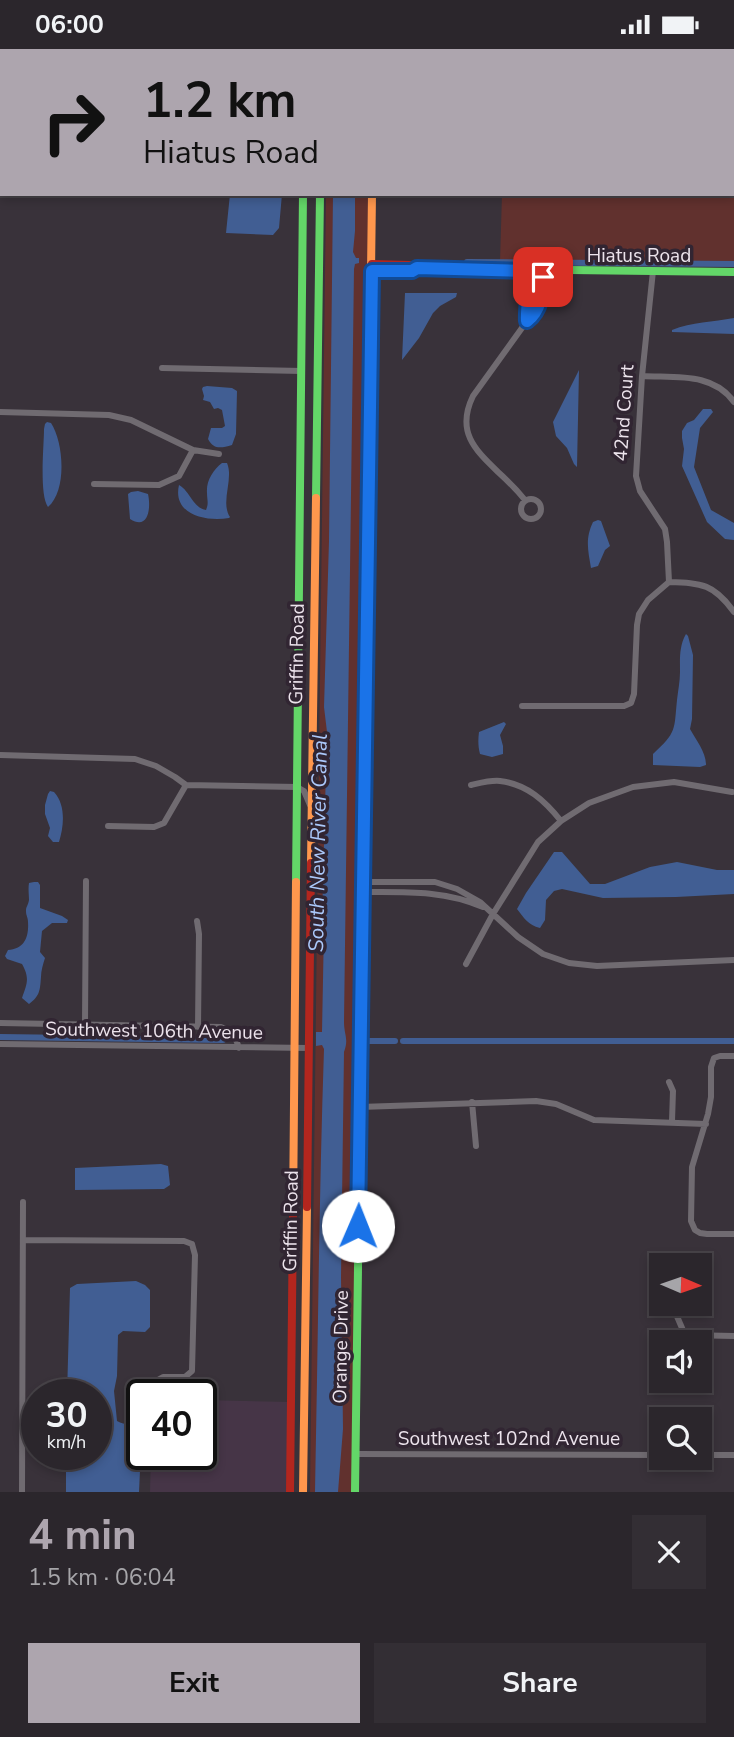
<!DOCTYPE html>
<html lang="en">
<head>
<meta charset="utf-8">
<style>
	body { margin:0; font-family:"Nunito Sans",sans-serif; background:#332e34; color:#f1f3f6; height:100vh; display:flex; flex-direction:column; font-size:26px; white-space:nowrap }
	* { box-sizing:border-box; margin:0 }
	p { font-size:23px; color:#a6a5a9 }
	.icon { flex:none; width:38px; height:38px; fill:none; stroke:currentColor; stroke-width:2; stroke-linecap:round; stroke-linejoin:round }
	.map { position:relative; height:1443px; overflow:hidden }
	.panel { display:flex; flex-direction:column; background:#2b262c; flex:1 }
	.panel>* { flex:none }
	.top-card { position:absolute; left:0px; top:0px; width:735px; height:147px; box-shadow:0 4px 10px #0003,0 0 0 2px #474348; background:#ada5ae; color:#111; overflow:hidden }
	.needle { width:46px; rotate:92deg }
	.buttons { position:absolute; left:649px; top:1204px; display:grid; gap:14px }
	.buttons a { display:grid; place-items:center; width:63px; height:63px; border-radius:0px; background:#2b262c; box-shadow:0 4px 10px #0003,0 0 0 2px #474348; font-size:35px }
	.speed { position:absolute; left:21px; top:1330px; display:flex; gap:14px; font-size:35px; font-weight:700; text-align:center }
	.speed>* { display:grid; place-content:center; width:91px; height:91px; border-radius:50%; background:#2b262c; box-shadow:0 4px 10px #0003,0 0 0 2px #474348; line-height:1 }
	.speed small { font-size:18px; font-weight:400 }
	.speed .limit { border:4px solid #111; border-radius:10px; background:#fff; color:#111 }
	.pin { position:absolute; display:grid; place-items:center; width:60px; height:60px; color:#fff; margin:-30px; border-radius:14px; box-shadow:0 4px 10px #0006 }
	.me { position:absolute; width:77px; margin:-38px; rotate:1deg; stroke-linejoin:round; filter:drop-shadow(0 0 5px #0008) }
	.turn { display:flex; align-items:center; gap:24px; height:147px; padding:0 28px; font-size:32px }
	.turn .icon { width:91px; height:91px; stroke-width:2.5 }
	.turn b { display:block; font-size:49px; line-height:60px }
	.round { display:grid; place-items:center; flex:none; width:74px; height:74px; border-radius:0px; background:#332e34 }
	.headline { display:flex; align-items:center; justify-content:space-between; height:119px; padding:0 28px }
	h1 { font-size:42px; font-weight:700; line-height:52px; color:#ada5ae }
	.button { display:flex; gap:14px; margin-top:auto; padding:14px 28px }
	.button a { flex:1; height:80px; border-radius:0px; background:#ada5ae; color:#111; font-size:28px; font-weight:700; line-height:80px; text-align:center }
	.button a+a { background:#332e34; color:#f1f3f6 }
	.status { display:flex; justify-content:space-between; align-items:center; height:49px; padding:0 35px; background:#2b262c; direction:ltr }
	.status svg { height:19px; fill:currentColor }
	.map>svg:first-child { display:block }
	.built { fill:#463547 }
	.green { fill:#61312e }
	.water { fill:#415e93 }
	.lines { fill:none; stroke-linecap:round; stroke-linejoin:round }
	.canal { stroke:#415e93; stroke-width:6 }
	.street { stroke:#706b71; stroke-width:6 }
	.fast { stroke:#63d668; stroke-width:8 }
	.slow { stroke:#ff974d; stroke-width:8 }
	.jam { stroke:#b3261e; stroke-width:8 }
	.route-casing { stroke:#114b97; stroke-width:18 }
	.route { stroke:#1a73e8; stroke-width:12 }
	.labels { text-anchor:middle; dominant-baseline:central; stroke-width:7; stroke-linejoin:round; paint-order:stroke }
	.street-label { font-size:19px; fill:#ece3ec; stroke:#312532 }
	.water-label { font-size:21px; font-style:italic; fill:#abc8fa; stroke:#312532 }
</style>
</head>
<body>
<div class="status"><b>06:00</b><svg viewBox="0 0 49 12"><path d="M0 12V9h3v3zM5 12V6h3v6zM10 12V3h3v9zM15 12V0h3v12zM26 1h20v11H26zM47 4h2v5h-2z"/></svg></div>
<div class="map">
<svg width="734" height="1443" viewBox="0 0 734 1443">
	<rect width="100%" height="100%" fill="#39323a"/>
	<!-- built -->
	<path class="built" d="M 201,1351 L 291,1353 L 286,1443 L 150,1443 L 151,1405 L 201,1405 Z"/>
	<!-- green -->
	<path class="green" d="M 507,0 L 734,0 L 734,214 L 500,213 L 502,145 L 733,145 L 733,2 L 507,2 Z
		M 326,145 L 370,145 L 353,1443 L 310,1443 Z"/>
	<!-- water -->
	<path class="water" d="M 230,145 L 282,145 L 279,179 L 273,186 L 226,184 Z
		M 333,145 L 355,145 L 355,182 L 353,203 L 356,209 L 359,209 L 359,214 L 355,215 L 354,220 L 344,973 C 344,986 349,990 344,1003 L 341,1228 L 343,1380 L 338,1443 L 315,1443 C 318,1295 319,1147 324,1000 L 322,996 L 316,997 L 316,983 L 322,983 L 324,878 L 322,870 L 327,683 L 324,658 L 329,492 Z
		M 405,244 L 457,244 L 456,248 L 440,257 L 433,264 L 419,289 L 402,311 Z
		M 734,269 L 734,285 L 672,283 L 672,281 C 692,273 713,273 734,269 Z
		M 579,321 L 577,418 L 574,415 L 567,399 L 556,387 L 553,373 Z
		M 207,337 L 232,339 L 237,342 L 236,385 L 232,396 C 221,399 214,401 208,390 L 211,379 L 222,379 L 225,377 L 222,361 L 218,359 L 214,360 L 210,353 L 203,351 L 204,347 L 202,340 L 203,338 Z
		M 703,360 L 711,360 L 713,363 L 700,379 L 694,418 L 711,461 L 734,474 L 734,491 L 725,490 L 707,473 L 682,417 L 684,400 L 682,389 L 682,382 L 687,374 L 694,371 Z
		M 47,373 L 51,374 C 64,394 67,442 48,458 C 39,445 44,397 44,380 L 45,375 Z
		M 222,414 L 227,414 C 234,430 220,453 230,468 L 229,469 C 207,473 172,466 179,436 C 190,442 193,459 206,461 C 209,454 207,451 207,444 C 206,432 213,421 222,414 Z
		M 138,442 L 148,445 C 151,458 149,482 130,470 L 128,445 L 131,443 Z
		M 598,471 L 601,472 L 610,497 L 605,501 L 598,517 L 591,519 C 588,501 585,490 593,473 Z
		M 686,585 L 688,587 L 693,606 L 692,670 L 690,680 C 696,691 706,703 706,716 L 700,718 L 653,716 L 653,705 C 677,683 674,681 677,651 C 678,642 680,632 680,623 C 680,610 679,597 686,585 Z
		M 504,673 L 506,675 L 500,686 L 503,697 L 503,705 L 492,708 L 480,705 C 478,697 478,691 479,683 Z
		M 50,742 L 54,743 C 66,756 64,777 59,793 L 53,793 L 48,787 L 50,779 L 45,765 L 45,756 L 48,745 Z
		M 554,803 L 562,803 L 590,835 L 605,835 L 650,818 L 677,813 L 717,821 L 734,821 L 734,845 L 676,848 L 603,849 L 562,840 L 554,842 L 546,851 L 545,871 L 540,879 C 528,876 524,869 517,860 L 526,844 Z
		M 34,833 L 38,833 L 40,836 L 40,859 L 62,867 L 68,871 L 67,874 L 52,874 L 42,882 L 40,903 L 45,909 C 43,915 41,922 41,928 C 40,941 40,947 29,955 L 22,949 C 27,935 30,929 22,915 L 7,910 L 5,907 L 8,901 C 24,900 29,889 28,873 C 28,868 26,867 26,862 C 26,857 28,857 29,851 C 29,846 28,840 29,834 Z
		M 161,1115 L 168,1117 L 170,1136 L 164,1140 L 75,1141 L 75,1119 Z
		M 136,1232 L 145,1236 L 150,1241 L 150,1278 L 145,1283 L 123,1282 L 118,1286 L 117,1327 L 114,1342 L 117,1372 C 125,1377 134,1374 142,1379 L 139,1443 L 66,1443 L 66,1405 L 96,1405 L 96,1346 L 67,1346 L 70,1239 L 77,1235 Z"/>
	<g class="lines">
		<!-- canal -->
		<path class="canal" d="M 467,213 L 734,215
			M 0,988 L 223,991
			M 367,992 L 395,992
			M 403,992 L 734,992"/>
		<!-- street -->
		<path class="street" d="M 173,2 L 173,0
			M 0,139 L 2,139
			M 527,272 C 526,255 531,239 531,222
			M 162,319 L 302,322
			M 642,327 C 675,329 713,323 734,353
			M 0,363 L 109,366 L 131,371 L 193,401 L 219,405
			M 94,435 L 159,436 L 179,427 L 193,401
			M521 460a10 10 0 1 1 20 0a10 10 0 1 1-20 0Z
			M 525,451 C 517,441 508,432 498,423 C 474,400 456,382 473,347 L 527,272 C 543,260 542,240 543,222
			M 669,533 C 702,534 714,535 734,563
			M 522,657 L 624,657 L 631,654 L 634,645 L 637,576 L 639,565 L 648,551 L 669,533 L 667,493 L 665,480 L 640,442 L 636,427 L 642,327 L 653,222
			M 0,706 L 135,710 L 156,717 L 175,728 L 186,736 L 297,738 L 304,742 L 310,756
			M 471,736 C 480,734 491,731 500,732 C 527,735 545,752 561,772
			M 108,777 L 154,778 L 164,774 L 186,736
			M 364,833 L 435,833 L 457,840 L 480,853 L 518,888 L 543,905 L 569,914 L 597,917 L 734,911
			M 363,843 C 405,843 444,841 483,858
			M 197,872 L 199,885 L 198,978
			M 466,915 L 493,865 L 538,793 L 561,772 L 589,754 L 633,738 L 674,733 L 732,743
			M 0,974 L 221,978 C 232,982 236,989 239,999
			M 85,975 L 86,832
			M 0,995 L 308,999
			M 734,1007 L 720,1007 L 714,1009 L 711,1018 L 711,1048 L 708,1065 L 692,1118 L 691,1172 L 695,1181 L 700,1184 L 707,1185 L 734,1185
			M 669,1033 L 673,1042 L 672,1072
			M 472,1053 L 476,1097
			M 360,1058 L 536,1052 L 556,1055 L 594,1071 L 706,1075
			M 23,1191 L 184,1192 L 192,1195
			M 668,1255 L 676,1265 L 685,1286 L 734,1287
			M 156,1332 L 163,1328 L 185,1328 L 192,1322 L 195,1206 L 192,1195
			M 356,1405 L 662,1406
			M 700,1406 L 734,1406
			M 22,1443 L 23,1153"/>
		<!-- fast -->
		<path class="fast" d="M 322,0 L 322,2
			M 372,222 L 412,222 L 417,219 L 734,223
			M 316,449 L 320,145
			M 296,833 L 303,145
			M 355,1443 L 364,771"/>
		<!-- slow -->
		<path class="slow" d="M 374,0 L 374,2
			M 364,771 L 372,145
			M 311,814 L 316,449
			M 293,1166 L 296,833
			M 303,1443 L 307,1158"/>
		<!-- jam -->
		<path class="jam" d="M 304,0 L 304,2
			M 372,215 L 411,216 L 417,219
			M 307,1158 L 311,814
			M 290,1443 L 293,1166"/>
	</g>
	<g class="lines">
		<defs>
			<path id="route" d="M 358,1177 L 372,222 L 412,222 L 417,219 L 531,222 C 531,239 526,255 527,272 C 541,261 542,245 543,228"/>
		</defs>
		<!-- route casing -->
		<use href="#route" class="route-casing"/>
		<!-- route -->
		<use href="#route" class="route"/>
	</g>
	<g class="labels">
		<!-- street labels -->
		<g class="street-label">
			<text x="639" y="207">Hiatus Road</text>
			<text transform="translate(624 364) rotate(-86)">42nd Court</text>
			<text transform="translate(297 605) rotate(-89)">Griffin Road</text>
			<text transform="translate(154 982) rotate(1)">Southwest 106th Avenue</text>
			<text transform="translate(291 1172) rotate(-89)">Griffin Road</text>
			<text transform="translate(341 1298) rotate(-89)">Orange Drive</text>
			<text x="509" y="1390">Southwest 102nd Avenue</text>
		</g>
		<!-- water labels -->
		<g class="water-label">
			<text transform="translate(318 794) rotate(-89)">South New River Canal</text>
		</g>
	</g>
</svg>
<div class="buttons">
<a><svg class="needle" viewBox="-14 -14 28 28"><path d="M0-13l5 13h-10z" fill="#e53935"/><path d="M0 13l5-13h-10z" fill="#a6a5a9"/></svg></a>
<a><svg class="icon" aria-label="sound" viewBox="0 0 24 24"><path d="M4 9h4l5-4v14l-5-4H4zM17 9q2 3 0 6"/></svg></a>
<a><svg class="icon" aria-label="search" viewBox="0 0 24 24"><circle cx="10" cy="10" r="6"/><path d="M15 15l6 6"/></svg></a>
</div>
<div class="speed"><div>30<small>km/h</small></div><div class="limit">40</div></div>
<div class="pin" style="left:543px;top:228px;background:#d93025"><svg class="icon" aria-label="arrive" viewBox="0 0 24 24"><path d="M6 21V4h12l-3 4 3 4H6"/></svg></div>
<svg class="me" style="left:358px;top:1177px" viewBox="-20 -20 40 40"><circle r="19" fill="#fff"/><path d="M0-13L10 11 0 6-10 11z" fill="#1a73e8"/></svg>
<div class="top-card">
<div class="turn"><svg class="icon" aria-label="right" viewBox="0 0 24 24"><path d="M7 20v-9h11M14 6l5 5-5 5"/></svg><div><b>1.2 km</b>Hiatus Road</div></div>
</div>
</div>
<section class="panel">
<div class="headline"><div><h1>4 min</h1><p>1.5 km · 06:04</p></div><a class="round"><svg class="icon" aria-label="close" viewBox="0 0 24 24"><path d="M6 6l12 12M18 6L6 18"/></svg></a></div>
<div class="button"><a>Exit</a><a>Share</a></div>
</section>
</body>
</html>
